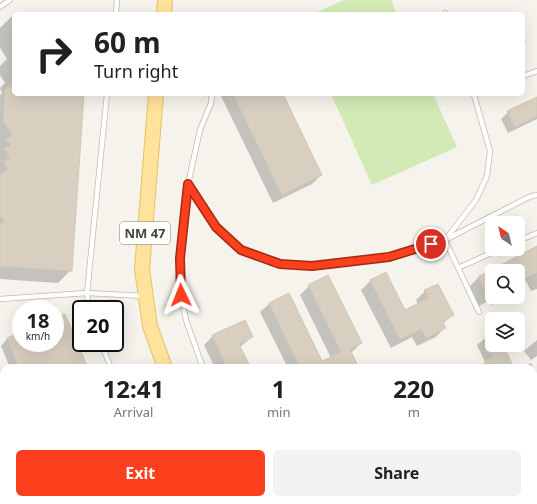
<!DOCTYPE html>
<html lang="en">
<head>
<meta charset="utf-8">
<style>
	body { margin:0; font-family:"Noto Sans",sans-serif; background:#f2f2f2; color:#202124; height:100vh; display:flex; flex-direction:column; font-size:15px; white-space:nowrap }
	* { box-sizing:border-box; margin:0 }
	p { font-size:13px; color:#757577 }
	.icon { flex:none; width:22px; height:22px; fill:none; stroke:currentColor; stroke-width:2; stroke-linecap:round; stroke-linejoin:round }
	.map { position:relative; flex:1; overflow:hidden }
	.sheet { position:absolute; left:0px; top:364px; width:537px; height:140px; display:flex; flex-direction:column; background:#fff; border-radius:12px 12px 0 0; box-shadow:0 4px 16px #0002 }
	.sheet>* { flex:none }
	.guide { position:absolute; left:12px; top:12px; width:513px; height:84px; border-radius:6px; box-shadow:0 4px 16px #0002; background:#fff; color:#202124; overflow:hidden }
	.needle { width:26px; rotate:325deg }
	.controls { position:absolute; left:485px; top:216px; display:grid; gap:8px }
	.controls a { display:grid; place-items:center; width:40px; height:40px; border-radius:6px; background:#fff; box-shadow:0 4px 16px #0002; font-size:20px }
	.speed { position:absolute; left:12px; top:300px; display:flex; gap:8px; font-size:20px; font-weight:700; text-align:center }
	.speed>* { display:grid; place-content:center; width:52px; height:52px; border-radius:50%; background:#fff; box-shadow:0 4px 16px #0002; line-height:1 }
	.speed small { font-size:10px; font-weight:400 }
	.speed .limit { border:2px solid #111; border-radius:6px; background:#fff; color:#111 }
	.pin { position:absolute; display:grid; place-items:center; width:34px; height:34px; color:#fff; margin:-17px; border:2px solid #fff; border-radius:50%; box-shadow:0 1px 4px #0007 }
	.me { position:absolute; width:44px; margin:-22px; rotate:358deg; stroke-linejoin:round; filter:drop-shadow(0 0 3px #0008) }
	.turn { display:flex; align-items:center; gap:14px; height:84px; padding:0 16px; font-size:18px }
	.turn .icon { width:52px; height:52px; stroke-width:2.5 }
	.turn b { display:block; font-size:28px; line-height:34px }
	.eta { display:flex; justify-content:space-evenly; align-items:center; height:68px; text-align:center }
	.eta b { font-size:24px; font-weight:700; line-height:28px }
	.primary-button { display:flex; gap:8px; margin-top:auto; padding:8px 16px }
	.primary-button a { flex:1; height:46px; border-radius:6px; background:#fc3f1d; color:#fff; font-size:16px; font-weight:700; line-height:46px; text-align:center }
	.primary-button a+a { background:#f2f2f2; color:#202124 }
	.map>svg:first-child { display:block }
	.green { fill:#d2eab5 }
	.shadow { fill:#0003 }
	.building { fill:#d8cfc1; stroke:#d3c7b4 }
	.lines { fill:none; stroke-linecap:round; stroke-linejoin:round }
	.service-casing { stroke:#c2bbae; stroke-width:6 }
	.minor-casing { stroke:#c2bbae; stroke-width:11 }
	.primary-casing { stroke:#e6c16a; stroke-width:16 }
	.service { stroke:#fff; stroke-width:4.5 }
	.minor { stroke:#fff; stroke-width:9 }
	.primary { stroke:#ffe39c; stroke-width:14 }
	.route-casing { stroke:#a42913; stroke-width:10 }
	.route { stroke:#fc3f1d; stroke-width:7 }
	.labels { text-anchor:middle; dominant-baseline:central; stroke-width:3.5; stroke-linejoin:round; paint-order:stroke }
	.shield { fill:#fff; stroke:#817c74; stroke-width:1 }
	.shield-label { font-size:13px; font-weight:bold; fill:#4b4439 }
</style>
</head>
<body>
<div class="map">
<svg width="537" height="504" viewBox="0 0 537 504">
	<rect width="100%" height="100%" fill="#f6f3ec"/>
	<!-- green -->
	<path class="green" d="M 344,0 L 391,0 L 397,14 L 313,14 Z
		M 331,94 L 433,94 L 457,147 L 372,185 Z"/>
	<!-- shadow -->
	<path class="shadow" d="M 12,16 L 14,16 L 14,94 L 83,94 L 71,270 L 58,283 L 0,279 L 0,95 L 2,93 L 0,88 L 5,83 L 0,75 L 0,66 L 7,59 L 0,48 L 0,28 Z
		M 523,38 L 526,42 L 523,46 Z
		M 220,94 L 282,94 L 321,175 L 312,184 L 273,203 Z
		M 537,98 L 537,119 L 508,133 L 501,119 L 508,112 Z
		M 537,247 L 537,289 L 531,291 L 526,281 L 518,285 L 518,271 L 492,271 L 492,297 L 496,297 L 479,306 L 469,287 L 478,278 Z
		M 385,273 L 405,312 L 418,304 L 416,300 L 425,291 L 453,315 L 442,324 L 444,328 L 436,337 L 417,346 L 412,337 L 391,348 L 361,290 L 370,281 Z
		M 309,286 L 361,343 L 351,353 L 357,368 L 288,368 L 260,312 L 269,304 L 288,294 L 322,362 L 331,358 L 300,295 Z
		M 55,319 L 86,368 L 10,368 L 1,346 L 7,339 L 21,333 L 21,343 L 55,343 Z
		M 492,335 L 492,345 L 502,345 L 513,368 L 479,368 L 485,362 L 477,345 L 484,339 Z
		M 213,336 L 252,337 L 240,347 L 249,368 L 215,368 L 204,345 Z
		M 537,340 L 537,356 L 531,360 L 524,351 Z
		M 531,363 L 536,374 L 533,377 L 533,368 L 521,368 Z
		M 4,379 L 4,392 L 0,383 Z
		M 279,500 L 318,500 L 320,504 L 281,504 Z
		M 391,500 L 463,500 L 455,504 L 387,504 Z"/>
	<!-- building -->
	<path class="building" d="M 14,83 L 14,94 L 84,94 L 72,271 L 0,266 L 0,224 L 4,222 L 0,216 L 0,174 L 8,169 L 3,162 L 10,158 L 4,149 L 10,145 L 6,139 L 12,135 L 3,121 L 5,89 Z
		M 233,94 L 283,94 L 322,175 L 282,195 Z
		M 537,97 L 537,116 L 515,127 L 507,111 Z
		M 537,246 L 537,272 L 518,282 L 518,271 L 492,271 L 492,305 L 478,277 Z
		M 386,272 L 405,310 L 428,298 L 424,290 L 438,284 L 454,315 L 442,321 L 446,328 L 426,338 L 421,329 L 400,340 L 370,280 Z
		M 328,275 L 362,343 L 350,349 L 359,368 L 300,368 L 269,303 L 289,293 L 322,361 L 341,352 L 308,285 Z
		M 65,314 L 88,368 L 19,368 L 7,338 L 21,332 L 21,343 L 55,343 L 55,318 Z
		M 245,320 L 253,337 L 239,344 L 251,368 L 227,368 L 212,335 Z
		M 487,345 L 503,345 L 514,368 L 488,368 L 485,361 L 493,357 Z"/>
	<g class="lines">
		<defs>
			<path id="service" d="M 0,7 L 10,0
				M 445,13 L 445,14
				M 116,14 L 117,0
				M 523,76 L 537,71
				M 188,184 L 216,227 L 241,250 L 279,264 L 312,266 L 389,257 L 445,240 L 476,200 L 487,176 L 490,151 L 474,95 L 477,94
				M 518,241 L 537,233
				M 458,268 L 500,249
				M 0,299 L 87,293 L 144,296
				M 89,309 L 87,293 L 107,94
				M 479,312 L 445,240 L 529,197 L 537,195
				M 101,343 L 111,368
				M 203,368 L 186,320 L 181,295 L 180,258 L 188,184 L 200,130 L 211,103 L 212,97 L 210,94
				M 533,419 L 537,426
				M 533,469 L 537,468
				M 0,480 L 4,490
				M 9,500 L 10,504
				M 157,500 L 159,504
				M 257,500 L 259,504
				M 26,504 L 36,500
				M 480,504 L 486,500"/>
			<path id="minor" d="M 111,504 L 120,500"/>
			<path id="primary" d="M 164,14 L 165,0
				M 156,94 L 142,269 L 150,326 L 165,368
				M 222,500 L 225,504
				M 208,504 L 208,500"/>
		</defs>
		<!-- service casing -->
		<use href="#service" class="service-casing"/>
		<!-- minor casing -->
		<use href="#minor" class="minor-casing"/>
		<!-- primary casing -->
		<use href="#primary" class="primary-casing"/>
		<!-- service -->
		<use href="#service" class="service"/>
		<!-- minor -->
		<use href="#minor" class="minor"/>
		<!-- primary -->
		<use href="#primary" class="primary"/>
	</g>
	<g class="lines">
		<defs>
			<path id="route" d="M 181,295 L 180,258 L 188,184 L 216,227 L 241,250 L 280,264 L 312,266 L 389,257 L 431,244"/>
		</defs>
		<!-- route casing -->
		<use href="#route" class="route-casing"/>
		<!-- route -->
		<use href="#route" class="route"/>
	</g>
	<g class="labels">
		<!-- shield labels -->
		<rect class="shield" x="120" y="222" width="50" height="22" rx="3"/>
		<g class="shield-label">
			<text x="145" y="233">NM 47</text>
		</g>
	</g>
</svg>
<div class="controls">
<a><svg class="needle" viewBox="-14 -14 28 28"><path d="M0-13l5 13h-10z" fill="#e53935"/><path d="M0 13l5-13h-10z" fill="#757577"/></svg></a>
<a><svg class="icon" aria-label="search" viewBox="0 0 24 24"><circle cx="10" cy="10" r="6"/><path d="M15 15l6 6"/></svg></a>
<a><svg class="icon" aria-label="layers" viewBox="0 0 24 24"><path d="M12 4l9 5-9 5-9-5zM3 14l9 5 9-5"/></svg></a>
</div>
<div class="speed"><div>18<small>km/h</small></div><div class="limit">20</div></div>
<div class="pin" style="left:431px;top:244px;background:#d93025"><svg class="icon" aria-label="arrive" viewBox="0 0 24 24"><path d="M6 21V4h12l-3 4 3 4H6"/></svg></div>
<svg class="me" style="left:181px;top:295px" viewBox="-20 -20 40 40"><path d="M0-17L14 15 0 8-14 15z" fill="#fc3f1d" stroke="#fff" stroke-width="4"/></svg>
<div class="guide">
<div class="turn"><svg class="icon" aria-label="right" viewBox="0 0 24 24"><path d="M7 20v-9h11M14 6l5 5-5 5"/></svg><div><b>60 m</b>Turn right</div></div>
</div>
<section class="sheet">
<div class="eta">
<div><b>12:41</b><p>Arrival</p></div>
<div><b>1</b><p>min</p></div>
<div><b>220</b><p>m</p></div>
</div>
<div class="primary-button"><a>Exit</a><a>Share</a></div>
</section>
</div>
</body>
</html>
